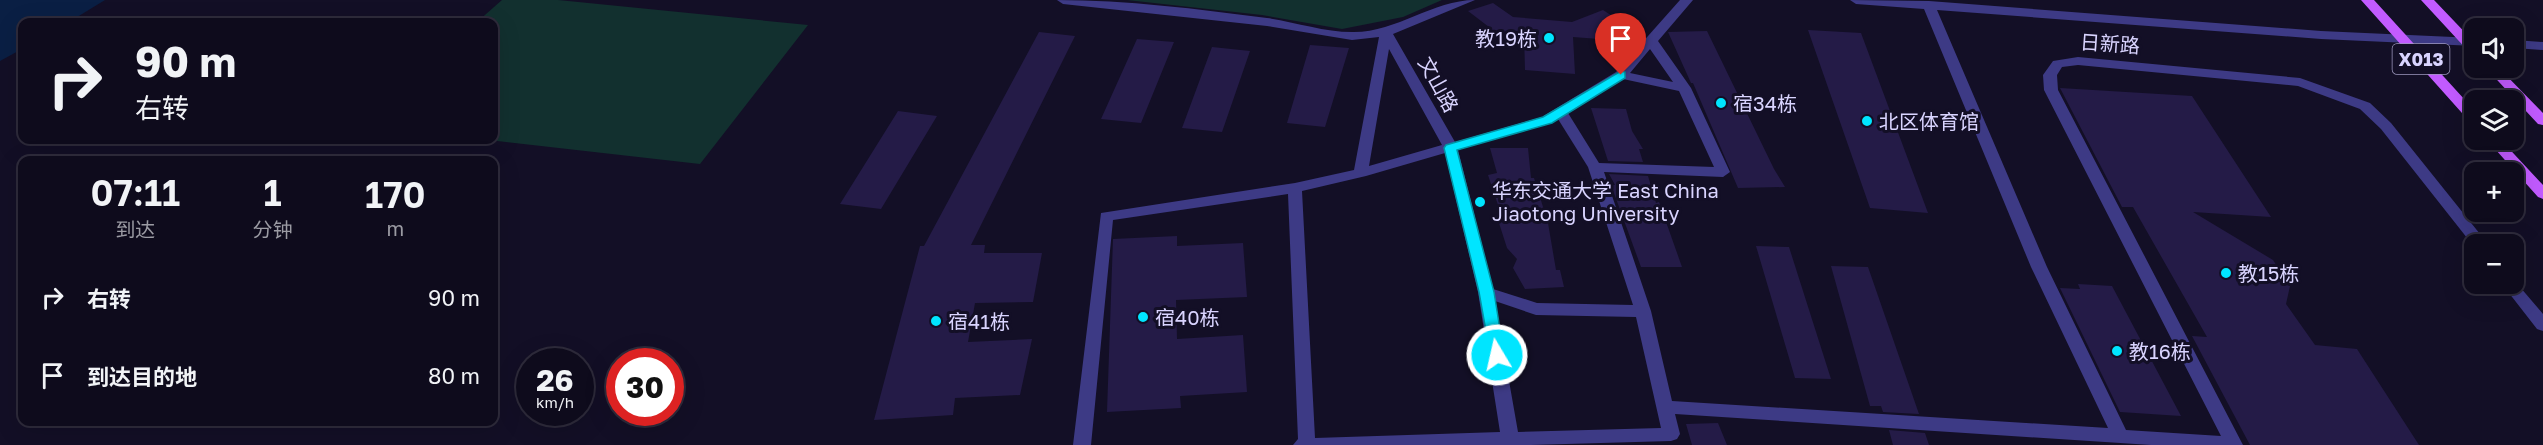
<!DOCTYPE html>
<html lang="zh">
<head>
<meta charset="utf-8">
<style>
	body { margin:0; font-family:"Golos Text","Noto Sans SC",sans-serif; background:#171425; color:#f1f3f6; height:100vh; display:flex; flex-direction:column; font-size:22px; white-space:nowrap }
	* { box-sizing:border-box; margin:0 }
	p { font-size:20px; color:#9b9ba3 }
	.icon { flex:none; width:33px; height:33px; fill:none; stroke:currentColor; stroke-width:2; stroke-linecap:round; stroke-linejoin:round }
	.map { position:relative; flex:1; overflow:hidden }
	.sheet { position:absolute; left:18px; top:156px; width:480px; height:270px; display:flex; flex-direction:column; background:#0e0b1c; border-radius:12px; box-shadow:0 6px 24px #0002,0 0 0 2px #2e2b3b }
	.sheet>* { flex:none }
	.guide { position:absolute; left:18px; top:18px; width:480px; height:126px; border-radius:12px; box-shadow:0 6px 24px #0002,0 0 0 2px #2e2b3b; background:#0e0b1c; color:#f1f3f6; overflow:hidden }
	.controls { position:absolute; left:2464px; top:18px; display:grid; gap:12px }
	.controls a { display:grid; place-items:center; width:60px; height:60px; border-radius:12px; background:#0e0b1c; box-shadow:0 6px 24px #0002,0 0 0 2px #2e2b3b; font-size:30px }
	.speed { position:absolute; left:516px; top:348px; display:flex; gap:12px; font-size:30px; font-weight:700; text-align:center }
	.speed>* { display:grid; place-content:center; width:78px; height:78px; border-radius:50%; background:#0e0b1c; box-shadow:0 6px 24px #0002,0 0 0 2px #2e2b3b; line-height:1 }
	.speed small { font-size:15px; font-weight:400 }
	.speed .limit { border:9px solid #d22; background:#fff; color:#111 }
	.pin { position:absolute; display:grid; place-items:center; width:51px; height:51px; color:#fff; margin:-62px -26px; border-radius:50% 50% 50% 0; rotate:-45deg; box-shadow:0 0 6px #0007 }
	.pin .icon { rotate:45deg }
	.me { position:absolute; width:66px; margin:-33px; rotate:351deg; stroke-linejoin:round; filter:drop-shadow(0 0 4px #0008) }
	.turn { display:flex; align-items:center; gap:21px; height:126px; padding:0 18px; font-size:27px }
	.turn .icon { width:78px; height:78px; stroke-width:2.5 }
	.turn b { display:block; font-size:42px; line-height:51px }
	.eta { display:flex; justify-content:space-evenly; align-items:center; height:102px; text-align:center }
	.eta b { font-size:36px; font-weight:600; line-height:42px }
	ul { padding:0; list-style:none }
	li { display:flex; align-items:center; gap:18px; height:78px; padding:0 18px }
	li div { flex:1 }
	li b { display:block; font-size:22px }
	li em { font-style:normal }
	.map>svg:first-child { display:block }
	.green { fill:#12302f }
	.water { fill:#0a1f44 }
	.building { fill:#241b47 }
	.lines { fill:none; stroke-linecap:round; stroke-linejoin:round }
	.street { fill:#3d3a85; fill-rule:evenodd }
	.primary { fill:#c25bff; fill-rule:evenodd }
	.route { fill:#00e5ff; stroke:#0095a6; stroke-width:1.5 }
	.poi-dot { fill:#00e5ff; stroke:#130f26; stroke-width:2 }
	.labels { text-anchor:middle; dominant-baseline:central; stroke-width:6; stroke-linejoin:round; paint-order:stroke }
	.shield { fill:#130f26; stroke:#9e99be; stroke-width:1.5 }
	.shield-label { font-size:18px; font-weight:bold; fill:#d9d4ff }
	.poi-label { font-size:20px; fill:#d9d4ff; stroke:#130f26; text-anchor:start }
	.street-label { font-size:20px; fill:#d9d4ff; stroke:#130f26 }
</style>
</head>
<body>
<div class="map">
<svg width="2543" height="445" viewBox="0 0 2543 445">
	<rect width="100%" height="100%" fill="#130f26"/>
	<!-- green -->
	<path class="green" d="M 502,0 L 558,0 L 808,25 L 700,164 L 489,140 L 494,140 L 494,22 L 477,22 Z
		M 1127,0 L 1442,0 L 1403,17 L 1342,29 L 1262,15 Z"/>
	<!-- water -->
	<path class="water" d="M 0,0 L 105,0 L 69,22 L 22,22 L 22,49 L 0,61 Z"/>
	<!-- building -->
	<path class="building" d="M 1493,3 L 1513,17 L 1572,22 L 1603,10 L 1626,25 L 1599,39 L 1573,37 L 1575,74 L 1525,70 L 1524,34 L 1489,30 L 1489,27 L 1468,11 Z
		M 1808,30 L 1861,33 L 1928,213 L 1870,208 Z
		M 1707,31 L 1774,169 L 1785,187 L 1738,188 L 1693,83 L 1691,83 L 1668,32 Z
		M 1039,32 L 1075,36 L 971,245 L 985,245 L 984,253 L 1042,253 L 1033,302 L 975,303 L 968,342 L 1032,339 L 1020,395 L 955,398 L 953,415 L 874,420 L 920,246 L 924,246 Z
		M 1137,39 L 1174,42 L 1141,123 L 1101,119 Z
		M 1310,45 L 1349,48 L 1325,127 L 1287,123 Z
		M 1212,47 L 1250,51 L 1222,132 L 1182,128 Z
		M 2060,88 L 2192,96 L 2271,217 L 2193,212 L 2273,260 L 2290,286 L 2286,304 L 2315,345 L 2357,349 L 2419,445 L 2250,445 L 2192,336 L 2207,337 L 2133,207 L 2122,207 Z
		M 1591,108 L 1626,109 L 1632,131 L 1643,149 L 1639,149 L 1643,162 L 1608,161 Z
		M 898,111 L 937,116 L 881,209 L 840,204 Z
		M 1490,148 L 1528,148 L 1531,178 L 1534,178 L 1548,223 L 1556,270 L 1560,270 L 1564,287 L 1525,289 L 1513,268 L 1517,259 L 1507,248 L 1499,223 L 1505,216 L 1498,205 L 1488,175 L 1497,173 Z
		M 1609,174 L 1648,176 L 1656,203 L 1659,202 L 1682,267 L 1641,267 L 1611,185 L 1615,185 Z
		M 1177,236 L 1177,246 L 1243,243 L 1247,297 L 1176,300 L 1177,339 L 1243,335 L 1247,392 L 1180,396 L 1181,408 L 1107,412 L 1113,239 Z
		M 1756,246 L 1789,247 L 1831,379 L 1795,378 Z
		M 1831,266 L 1868,267 L 1919,414 L 1883,412 L 1881,406 L 1870,406 Z
		M 2078,284 L 2112,286 L 2181,416 L 2120,412 L 2060,288 L 2080,289 Z
		M 1718,423 L 1727,445 L 1692,445 L 1686,424 Z
		M 1889,430 L 1925,433 L 1929,445 L 1893,445 Z"/>
	<g class="lines">
		<!-- street -->
		<path class="street" d="M 1057,0 C 1127,0 1197,9 1267,18 C 1295,22 1324,32 1352,32 C 1396,33 1432,0 1475,0 L 1393,34 L 1455,142 L 1542,117 L 1616,72 L 1680,0 L 1693,0 L 1658,41 L 1691,88 L 1730,172 L 1723,177 L 1604,172 L 1651,311 L 1672,401 L 2108,428 L 2031,267 L 1924,9 L 1856,4 L 1850,0 L 1929,1 L 2321,31 L 2475,38 L 2475,46 L 2321,39 L 1937,10 L 2047,267 L 2126,430 L 2221,436 L 2044,90 L 2043,75 L 2053,61 L 2078,57 L 2300,78 L 2370,103 L 2391,123 L 2488,244 L 2475,244 L 2475,248 L 2381,129 L 2360,109 L 2298,86 L 2078,65 L 2062,67 L 2057,75 L 2058,90 L 2243,445 L 2151,445 L 1675,414 L 1680,434 L 1677,439 L 1671,441 L 1531,445 L 1293,445 L 1298,439 L 1288,194 L 1113,220 L 1091,445 L 1073,445 L 1101,213 L 1295,183 L 1354,170 L 1379,37 L 1352,40 L 1267,26 L 1063,4 ZM 1389,49 L 1442,145 L 1369,166 ZM 1650,49 L 1673,82 L 1630,73 ZM 1623,79 L 1679,91 L 1714,167 L 1599,163 L 1568,113 ZM 1558,119 L 1588,167 L 1633,305 L 1537,303 L 1493,289 L 1458,150 ZM 1445,153 L 1478,292 L 1500,432 L 1315,438 L 1302,191 L 1366,176 ZM 1495,301 L 1536,315 L 1636,317 L 1661,428 L 1518,432 Z
			M 2514,40 L 2543,42 L 2543,50 L 2514,48 Z
			M 2514,280 L 2543,314 L 2543,331 L 2537,329 L 2502,284 L 2514,284 Z"/>
		<!-- primary -->
		<path class="primary" d="M 2361,0 L 2374,0 L 2475,111 L 2475,123 L 2470,122 Z
			M 2421,0 L 2434,0 L 2475,43 L 2475,54 L 2470,53 Z
			M 2486,68 L 2499,68 L 2543,113 L 2543,125 L 2538,124 Z
			M 2487,140 L 2501,140 L 2543,185 L 2543,199 L 2538,197 Z"/>
	</g>
	<!-- route -->
	<path class="route" d="M 1621,71 L 1625,72 L 1625,78 L 1552,123 L 1457,150 L 1494,292 L 1504,355 L 1502,359 L 1491,359 L 1479,292 L 1444,148 L 1446,145 L 1543,117 Z"/>
	<!-- markers -->
	<g class="poi-dot">
		<circle cx="1549" cy="38" r="6"/>
		<circle cx="1721" cy="103" r="6"/>
		<circle cx="1867" cy="121" r="6"/>
		<circle cx="1480" cy="202" r="6"/>
		<circle cx="2226" cy="273" r="6"/>
		<circle cx="1143" cy="317" r="6"/>
		<circle cx="936" cy="321" r="6"/>
		<circle cx="2117" cy="351" r="6"/>
	</g>
	<g class="labels">
		<!-- shield labels -->
		<rect class="shield" x="2392.5" y="44" width="57" height="30" rx="4.5"/>
		<g class="shield-label">
			<text x="2421" y="59">X013</text>
		</g>
		<!-- poi labels -->
		<g class="poi-label">
			<text x="1537" y="38" text-anchor="end">教19栋</text>
			<text x="1733" y="103">宿34栋</text>
			<text x="1879" y="121">北区体育馆</text>
			<text x="1492" y="190">华东交通大学 East China<tspan x="1492" dy="23">Jiaotong University</tspan></text>
			<text x="2238" y="273">教15栋</text>
			<text x="1155" y="317">宿40栋</text>
			<text x="948" y="321">宿41栋</text>
			<text x="2129" y="351">教16栋</text>
		</g>
		<!-- street labels -->
		<g class="street-label">
			<text transform="translate(2110 43) rotate(4)">日新路</text>
			<text transform="translate(1439 84) rotate(61)">文山路</text>
		</g>
	</g>
</svg>
<div class="controls">
<a><svg class="icon" aria-label="sound" viewBox="0 0 24 24"><path d="M4 9h4l5-4v14l-5-4H4zM17 9q2 3 0 6"/></svg></a>
<a><svg class="icon" aria-label="layers" viewBox="0 0 24 24"><path d="M12 4l9 5-9 5-9-5zM3 14l9 5 9-5"/></svg></a>
<a>+</a>
<a>−</a>
</div>
<div class="speed"><div>26<small>km/h</small></div><div class="limit">30</div></div>
<div class="pin" style="left:1621px;top:75px;background:#d93025"><svg class="icon" aria-label="arrive" viewBox="0 0 24 24"><path d="M6 21V4h12l-3 4 3 4H6"/></svg></div>
<svg class="me" style="left:1497px;top:355px" viewBox="-20 -20 40 40"><circle r="17" fill="#00e5ff" stroke="#fff" stroke-width="3"/><path d="M0-11L8 9 0 5-8 9z" fill="#fff"/></svg>
<div class="guide">
<div class="turn"><svg class="icon" aria-label="right" viewBox="0 0 24 24"><path d="M7 20v-9h11M14 6l5 5-5 5"/></svg><div><b>90 m</b>右转</div></div>
</div>
<section class="sheet">
<div class="eta">
<div><b>07:11</b><p>到达</p></div>
<div><b>1</b><p>分钟</p></div>
<div><b>170</b><p>m</p></div>
</div>
<ul>
<li><svg class="icon" aria-label="right" viewBox="0 0 24 24"><path d="M7 20v-9h11M14 6l5 5-5 5"/></svg><div><b>右转</b></div><em>90 m</em></li>
<li><svg class="icon" aria-label="arrive" viewBox="0 0 24 24"><path d="M6 21V4h12l-3 4 3 4H6"/></svg><div><b>到达目的地</b></div><em>80 m</em></li>
</ul>
</section>
</div>
</body>
</html>
